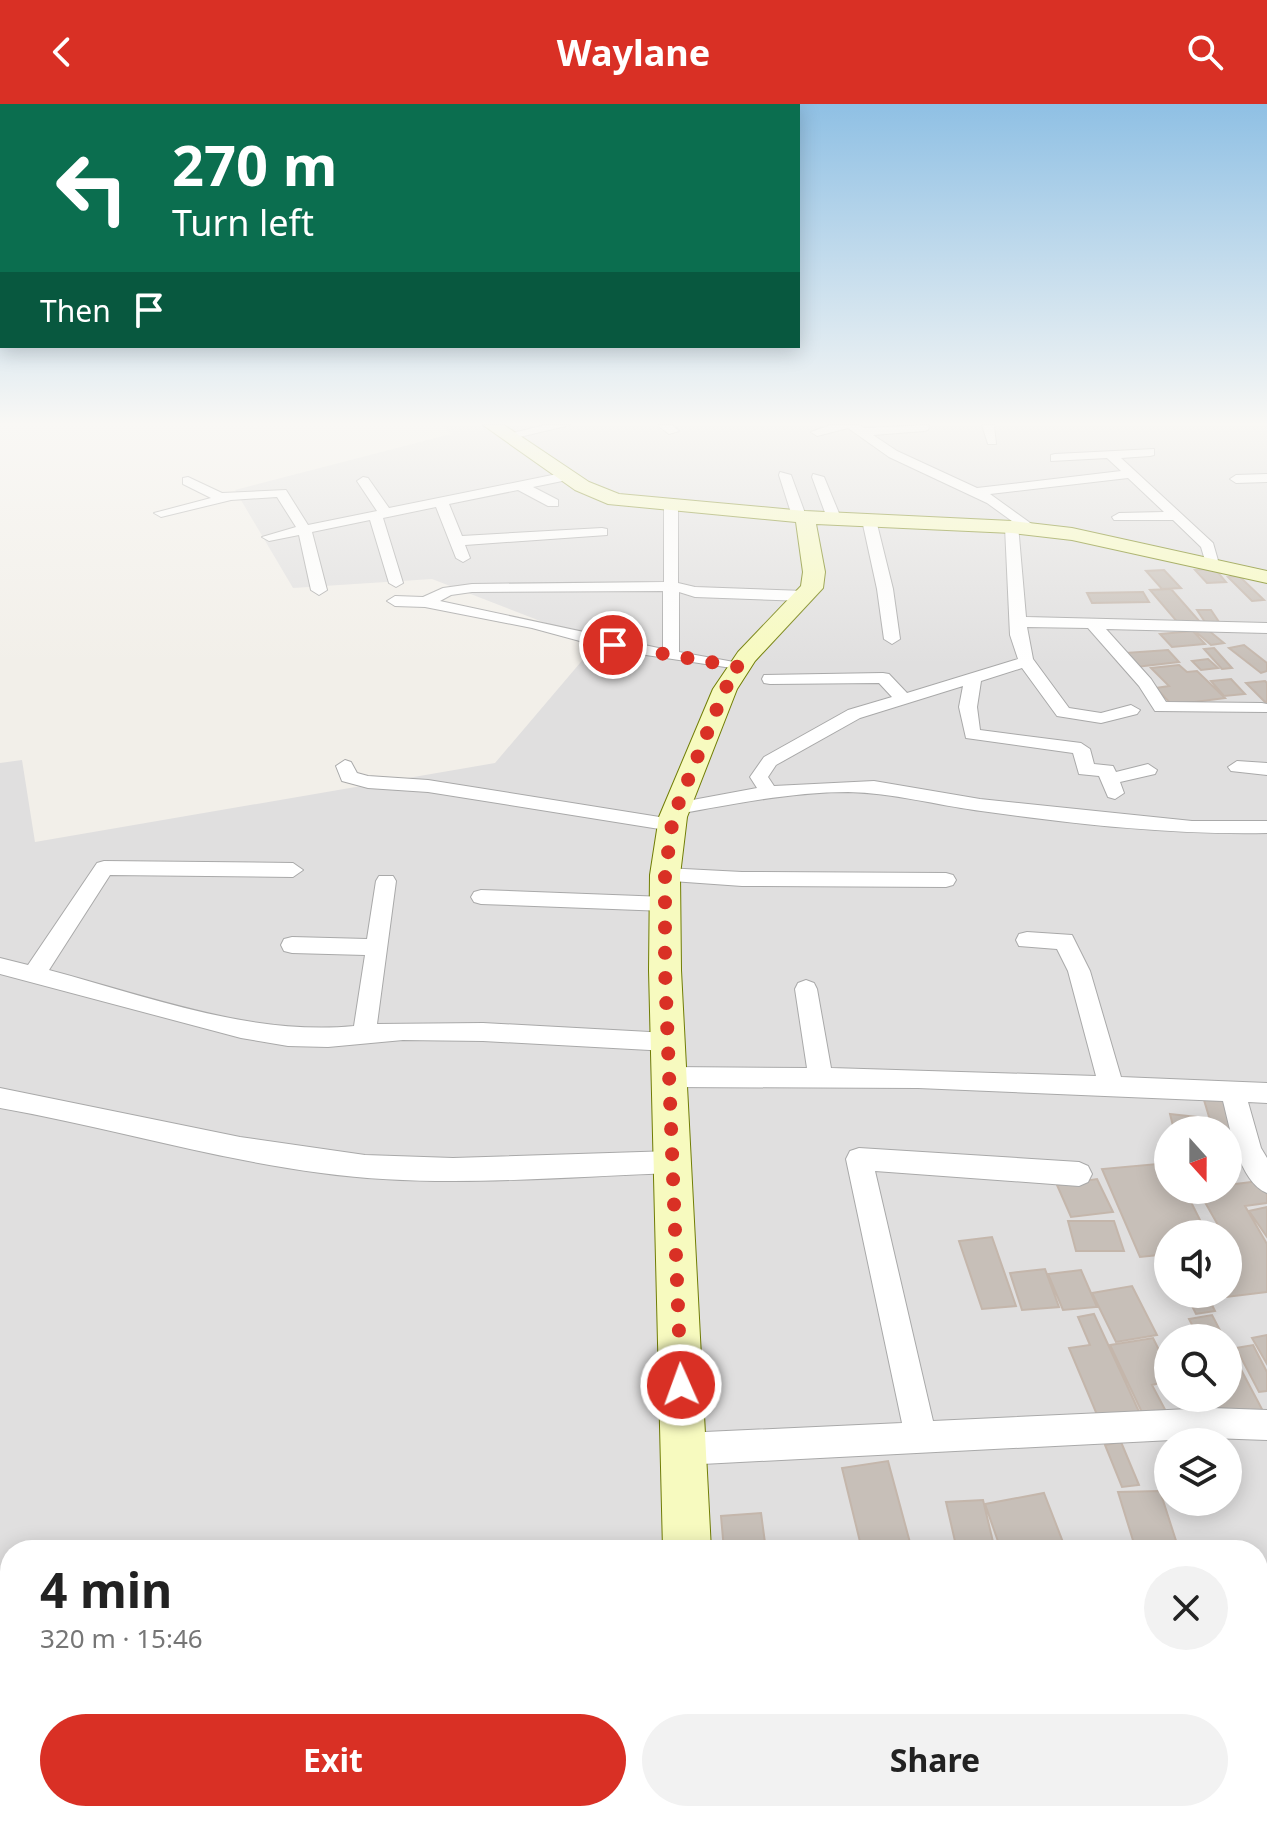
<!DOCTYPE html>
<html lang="en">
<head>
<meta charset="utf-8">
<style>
	body { margin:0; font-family:"Noto Sans",sans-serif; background:#f2f2f2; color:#222; height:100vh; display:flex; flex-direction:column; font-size:30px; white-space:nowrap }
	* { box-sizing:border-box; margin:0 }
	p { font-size:26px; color:#767676 }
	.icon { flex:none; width:44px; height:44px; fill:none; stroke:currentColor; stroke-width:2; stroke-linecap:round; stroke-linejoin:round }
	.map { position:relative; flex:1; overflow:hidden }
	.drawer { position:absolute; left:0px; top:1436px; width:1268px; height:282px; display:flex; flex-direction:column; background:#fff; border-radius:32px 32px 0 0; box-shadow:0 4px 20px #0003 }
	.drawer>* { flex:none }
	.guide { position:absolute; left:0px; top:0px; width:800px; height:244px; box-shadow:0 4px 20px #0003; background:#0b6e4f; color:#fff; overflow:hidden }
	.needle { width:52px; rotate:159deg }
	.fabs { position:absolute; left:1154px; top:1012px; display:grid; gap:16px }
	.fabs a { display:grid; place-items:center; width:88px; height:88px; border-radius:50%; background:#fff; box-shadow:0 4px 20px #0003; font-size:40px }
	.pin { position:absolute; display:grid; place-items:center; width:68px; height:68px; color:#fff; margin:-34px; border:4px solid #fff; border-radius:50%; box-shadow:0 2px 8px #0007 }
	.me { position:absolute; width:88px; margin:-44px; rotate:358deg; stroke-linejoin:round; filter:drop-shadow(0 0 6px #0008) }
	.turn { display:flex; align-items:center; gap:28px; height:168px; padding:0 40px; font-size:36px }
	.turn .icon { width:104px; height:104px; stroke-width:2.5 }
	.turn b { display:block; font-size:56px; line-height:68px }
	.then { display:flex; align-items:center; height:76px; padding:0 40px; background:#0003; gap:16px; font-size:30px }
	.round { display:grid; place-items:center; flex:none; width:84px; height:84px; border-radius:42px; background:#f2f2f2 }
	.summary { display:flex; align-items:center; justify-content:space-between; height:136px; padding:0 40px }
	h1 { font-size:48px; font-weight:700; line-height:60px }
	.action { display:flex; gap:16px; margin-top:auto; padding:16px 40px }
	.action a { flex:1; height:92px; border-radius:48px; background:#d93025; color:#fff; font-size:32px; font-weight:700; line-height:92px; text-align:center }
	.action a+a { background:#f2f2f2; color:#222 }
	header { display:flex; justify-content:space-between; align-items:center; height:104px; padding:0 40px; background:#d93025; color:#fff; font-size:36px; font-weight:700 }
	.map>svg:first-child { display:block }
	.residential { fill:#e0dfdf; fill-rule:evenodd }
	.building { fill:#c7bfb8; stroke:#c4b6ab; stroke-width:2 }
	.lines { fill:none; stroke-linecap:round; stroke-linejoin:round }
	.street-casing { stroke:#a9a9a9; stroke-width:2 }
	.secondary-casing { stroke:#707d05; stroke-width:2 }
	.street { fill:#fff; fill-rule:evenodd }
	.secondary { fill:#f7fabf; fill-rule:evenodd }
	.route { stroke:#d93025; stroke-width:14; stroke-dasharray:0 25.2 }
</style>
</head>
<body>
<header><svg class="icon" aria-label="back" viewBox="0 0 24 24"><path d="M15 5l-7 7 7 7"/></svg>Waylane<svg class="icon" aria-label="search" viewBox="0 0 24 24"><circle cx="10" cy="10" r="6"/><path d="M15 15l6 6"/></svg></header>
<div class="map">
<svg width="1267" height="1717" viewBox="0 0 1267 1717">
	<rect width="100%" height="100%" fill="#f2efe9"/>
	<!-- residential -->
	<path class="residential" d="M 442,321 L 1267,321 L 1267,1717 L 0,1717 L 0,659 L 22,656 L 35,738 L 495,659 L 597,539 L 432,475 L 293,484 L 235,386 L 451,330 ZM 1168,1026 L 1228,1026 L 1228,1086 L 1168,1086 ZM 1168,1130 L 1228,1130 L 1228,1190 L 1168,1190 ZM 1168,1234 L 1228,1234 L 1228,1294 L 1168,1294 ZM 1168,1338 L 1228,1338 L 1228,1398 L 1168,1398 ZM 10,1446 L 1258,1446 L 1258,1708 L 10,1708 Z"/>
	<!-- building -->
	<path class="building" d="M 1215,465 L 1226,478 L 1207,479 L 1195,466 Z
		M 1164,466 L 1181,484 L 1162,485 L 1146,467 Z
		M 1239,472 L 1264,496 L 1252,497 L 1228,473 Z
		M 1171,485 L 1201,519 L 1179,520 L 1150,486 Z
		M 1143,488 L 1149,498 L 1092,499 L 1087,489 Z
		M 1197,506 L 1211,506 L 1219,518 L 1205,518 Z
		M 1208,526 L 1224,539 L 1211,541 L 1196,528 Z
		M 1193,527 L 1205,540 L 1172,543 L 1160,530 Z
		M 1244,541 L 1267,559 L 1267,567 L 1261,569 L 1229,544 Z
		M 1214,544 L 1232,564 L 1222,565 L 1204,545 Z
		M 1168,546 L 1179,558 L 1136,563 L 1124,549 Z
		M 1208,555 L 1218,564 L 1201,566 L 1192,557 Z
		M 1179,561 L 1187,568 L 1197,567 L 1225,594 L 1172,601 L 1156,584 L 1169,582 L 1151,564 Z
		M 1231,575 L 1245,590 L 1224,592 L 1211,577 Z
		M 1265,577 L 1267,579 L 1267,600 L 1246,579 Z
		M 1204,996 L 1225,997 L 1238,1038 L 1228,1038 L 1228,1026 L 1213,1026 Z
		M 1170,1010 L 1206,1014 L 1209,1026 L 1174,1026 Z
		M 1168,1059 L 1168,1086 L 1185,1086 L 1207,1130 L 1168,1130 L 1168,1150 L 1140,1153 L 1102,1065 Z
		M 1097,1075 L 1113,1108 L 1071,1113 L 1057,1081 Z
		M 1259,1077 L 1267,1090 L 1267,1099 L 1245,1102 L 1267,1140 L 1267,1188 L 1209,1195 L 1215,1207 L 1196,1210 L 1186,1190 L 1228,1190 L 1228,1130 L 1210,1130 L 1207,1123 L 1218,1121 L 1198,1086 L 1228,1086 L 1228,1081 Z
		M 1267,1103 L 1267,1133 L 1249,1107 Z
		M 1068,1117 L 1114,1117 L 1124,1147 L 1076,1147 Z
		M 992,1133 L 1016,1202 L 982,1205 L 959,1137 Z
		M 1045,1165 L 1059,1203 L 1022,1206 L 1010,1169 Z
		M 1081,1166 L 1097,1203 L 1063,1206 L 1048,1170 Z
		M 1132,1182 L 1157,1231 L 1116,1238 L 1092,1189 Z
		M 1094,1210 L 1141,1312 L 1100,1318 L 1069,1244 L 1090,1241 L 1078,1213 Z
		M 1212,1211 L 1224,1234 L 1199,1234 L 1189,1215 Z
		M 1267,1231 L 1267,1260 L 1252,1234 Z
		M 1153,1234 L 1168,1264 L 1168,1277 L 1152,1281 L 1170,1315 L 1147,1319 L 1110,1241 Z
		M 1228,1241 L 1264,1309 L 1206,1318 L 1195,1295 L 1228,1294 Z
		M 1253,1241 L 1267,1268 L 1267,1287 L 1259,1288 L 1236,1244 Z
		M 1121,1338 L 1139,1381 L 1122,1383 L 1105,1341 Z
		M 888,1357 L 912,1446 L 862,1446 L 842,1364 Z
		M 1160,1387 L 1179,1446 L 1136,1446 L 1118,1388 Z
		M 1044,1389 L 1066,1446 L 1001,1446 L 985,1400 Z
		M 983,1396 L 995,1446 L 957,1446 L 946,1398 Z
		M 761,1409 L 766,1446 L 724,1446 L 721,1412 Z
		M 1191,1710 L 1193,1717 L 1150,1717 L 1149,1713 Z"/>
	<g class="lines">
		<defs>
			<path id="street" d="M 545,321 L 570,321 L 507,336 L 501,332 Z
				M 657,321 L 672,321 L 679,327 L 669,330 Z
				M 831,321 L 859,321 L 864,324 L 929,321 L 928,326 L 924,327 L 873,331 L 897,347 L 977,384 L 1121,367 L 1107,354 L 1051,357 L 1051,351 L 1055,350 L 1154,345 L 1154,351 L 1150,352 L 1121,354 L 1213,439 L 1219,460 L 1217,463 L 1207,463 L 1201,443 L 1173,416 L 1114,416 L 1112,413 L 1119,409 L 1164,408 L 1128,374 L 990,390 L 1040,426 L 1033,430 L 1018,421 L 1026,513 L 1267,519 L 1267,529 L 1106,525 L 1151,575 L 1166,598 L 1262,599 L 1267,600 L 1267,608 L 1155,607 L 1139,582 L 1088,524 L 1027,523 L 1033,555 L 1069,604 L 1101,609 L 1131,601 L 1140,606 L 1137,610 L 1101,619 L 1057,612 L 1022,564 L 981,577 L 977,603 L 980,626 L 1081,639 L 1090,645 L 1094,660 L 1113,662 L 1116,668 L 1148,660 L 1157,666 L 1155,670 L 1120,678 L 1124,689 L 1115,695 L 1108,693 L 1099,672 L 1079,670 L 1073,649 L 966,634 L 959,603 L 963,582 L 860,614 L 776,661 L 768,673 L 774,682 L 874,677 L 980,695 L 1192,717 L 1267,717 L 1267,729 C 1171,731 1076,720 981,707 C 936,701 893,689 848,688 C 791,688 734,700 678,710 L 671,708 L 668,704 L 671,700 L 757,684 L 750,673 L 764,653 L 848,606 L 892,593 L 879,579 L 770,580 L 764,579 L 762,575 L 764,571 L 883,569 L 889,570 L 907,589 L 1018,555 L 1010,531 L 1005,423 L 1016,420 L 987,399 L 889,353 L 848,324 L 817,332 L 811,328 Z
				M 982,321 L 994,321 L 996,340 L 988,340 Z
				M 567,368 L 573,372 L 572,375 L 533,383 L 558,396 L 558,402 L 548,402 L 518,386 L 449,400 L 462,432 L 602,424 L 607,425 L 607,431 L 465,441 L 470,454 L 463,458 L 456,454 L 436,403 L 383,414 L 403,479 L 396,483 L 389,479 L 370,416 L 312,428 L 327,486 L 319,491 L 311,486 L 299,431 L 269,437 L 262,433 L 296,423 L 277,393 L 231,396 L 161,413 L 154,409 L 211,394 L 183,380 L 183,374 L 188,373 L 222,389 L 286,386 L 308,421 L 377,407 L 357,377 L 363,373 L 368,374 L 389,404 Z
				M 780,368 L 791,371 L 806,412 L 804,415 L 792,412 L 779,371 Z
				M 813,370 L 824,373 L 841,414 L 839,417 L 827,414 L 812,373 Z
				M 1267,370 L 1267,378 L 1236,379 L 1230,375 L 1236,371 Z
				M 671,398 L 678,402 L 678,479 L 695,483 L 805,487 L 813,492 L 805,497 L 695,493 L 679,488 L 679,548 L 745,560 L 747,563 L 745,566 L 613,546 L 532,524 L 425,503 L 395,502 L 387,497 L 395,492 L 423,493 L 443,484 L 472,480 L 664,478 L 664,402 ZM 663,487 L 663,545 L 440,497 L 451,491 L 472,488 Z
				M 869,412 L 876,416 L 893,485 L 900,535 L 892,540 L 884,535 L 877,485 L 862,416 Z
				M 345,656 L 351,658 L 357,669 L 368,672 L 428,676 L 672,715 L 682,721 L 672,727 L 428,688 L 368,684 L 342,677 L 336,662 Z
				M 1237,657 L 1267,659 L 1267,671 L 1231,667 L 1228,663 Z
				M 104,757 L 293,759 L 303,766 L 293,773 L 110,771 L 49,866 C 147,892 251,932 354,922 L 365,851 L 292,849 L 284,847 L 281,841 L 284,835 L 292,833 L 367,835 L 376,777 L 379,772 L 393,772 L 396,777 L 377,920 L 483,919 L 668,929 L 676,931 L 680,938 L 676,945 L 668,947 L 483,937 L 403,936 L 328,943 L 288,942 L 241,934 L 0,870 L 0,854 L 28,861 L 97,759 Z
				M 665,764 L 742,768 L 946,769 L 953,771 L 956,776 L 953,781 L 946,783 L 742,782 L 658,776 L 655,771 L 658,766 Z
				M 481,786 L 665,793 L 672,795 L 675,800 L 672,805 L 665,807 L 481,800 L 474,798 L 471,793 L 474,788 Z
				M 1027,828 L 1072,831 L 1090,867 L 1121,973 L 1267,979 L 1267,999 L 1248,998 L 1261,1044 L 1267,1054 L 1267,1089 C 1239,1078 1230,1024 1223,997 L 918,984 L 669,983 L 660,980 L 657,973 L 660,966 L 669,963 L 807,964 L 795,885 L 798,879 L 806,876 L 814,879 L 817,885 L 831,964 L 1096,972 L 1068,867 L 1057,845 L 1019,842 L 1016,836 L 1019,830 Z
				M 0,984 L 240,1033 L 365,1051 L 453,1054 L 672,1047 L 681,1050 L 685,1058 L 681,1066 L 672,1069 C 555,1073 437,1085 321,1069 C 213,1055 108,1023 0,1004 Z
				M 859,1044 L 1079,1058 L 1088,1062 L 1092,1070 L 1088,1078 L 1079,1082 L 875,1067 L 933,1317 L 1211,1304 L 1267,1306 L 1267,1336 L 1211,1334 L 683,1361 L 672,1356 L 667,1345 L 672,1334 L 683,1329 L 902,1319 L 846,1055 L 850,1047 Z
				M 0,1599 L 10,1599 L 10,1635 L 0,1635 Z
				M 1267,1632 L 1267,1668 L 1258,1671 L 1258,1635 Z
				M 682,1708 L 906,1708 L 902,1717 L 680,1717 Z
				M 1122,1708 L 1160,1708 L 1163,1717 L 1125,1717 Z"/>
			<path id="secondary" d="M 483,321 L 504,321 L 589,378 L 619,390 L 805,407 L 1012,417 L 1072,424 L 1267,467 L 1267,479 L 1072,436 L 1012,429 L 816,420 L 825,468 L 823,484 L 755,557 L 737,585 L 687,713 L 680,771 L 681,866 L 711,1446 L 663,1446 L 649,866 L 650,771 L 659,713 L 713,585 L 738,548 L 801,482 L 803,468 L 796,418 L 608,400 L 575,386 Z
				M 668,1708 L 724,1708 L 725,1717 L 669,1717 Z"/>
		</defs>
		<!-- street casing -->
		<use href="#street" class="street-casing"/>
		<!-- secondary casing -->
		<use href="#secondary" class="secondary-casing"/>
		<!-- street -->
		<use href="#street" class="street"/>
		<!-- secondary -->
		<use href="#secondary" class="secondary"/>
	</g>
	<!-- sky -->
	<linearGradient id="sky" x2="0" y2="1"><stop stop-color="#8fc0e4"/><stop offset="0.57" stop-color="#f9f8f5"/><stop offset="1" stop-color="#f9f8f5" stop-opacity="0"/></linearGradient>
	<rect width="1267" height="561" fill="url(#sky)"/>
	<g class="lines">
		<!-- route -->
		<path class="route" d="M 613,541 L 739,563 L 725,585 L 673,713 L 665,771 L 665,866 L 681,1281"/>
	</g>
</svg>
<div class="fabs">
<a><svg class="needle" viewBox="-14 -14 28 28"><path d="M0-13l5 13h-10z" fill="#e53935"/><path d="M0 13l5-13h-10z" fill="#767676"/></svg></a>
<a><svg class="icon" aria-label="sound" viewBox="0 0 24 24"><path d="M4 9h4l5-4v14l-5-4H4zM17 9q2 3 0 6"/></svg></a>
<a><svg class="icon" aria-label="search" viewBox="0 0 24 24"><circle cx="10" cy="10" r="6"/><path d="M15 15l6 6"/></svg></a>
<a><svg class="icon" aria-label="layers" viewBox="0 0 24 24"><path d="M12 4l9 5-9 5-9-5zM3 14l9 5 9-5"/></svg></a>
</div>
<div class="pin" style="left:613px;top:541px;background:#d93025"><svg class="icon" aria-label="arrive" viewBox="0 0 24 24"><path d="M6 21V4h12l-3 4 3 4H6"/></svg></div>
<svg class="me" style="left:681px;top:1281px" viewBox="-20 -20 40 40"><circle r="17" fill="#d93025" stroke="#fff" stroke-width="3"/><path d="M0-11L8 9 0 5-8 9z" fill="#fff"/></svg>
<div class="guide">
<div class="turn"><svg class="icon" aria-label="left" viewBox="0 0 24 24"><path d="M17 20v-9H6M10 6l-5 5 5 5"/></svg><div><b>270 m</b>Turn left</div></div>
<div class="then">Then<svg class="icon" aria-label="arrive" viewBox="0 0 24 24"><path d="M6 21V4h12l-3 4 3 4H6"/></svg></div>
</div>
<section class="drawer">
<div class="summary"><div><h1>4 min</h1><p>320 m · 15:46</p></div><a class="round"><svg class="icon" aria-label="close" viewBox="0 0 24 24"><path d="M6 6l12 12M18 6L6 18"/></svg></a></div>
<div class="action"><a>Exit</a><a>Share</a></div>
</section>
</div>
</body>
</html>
